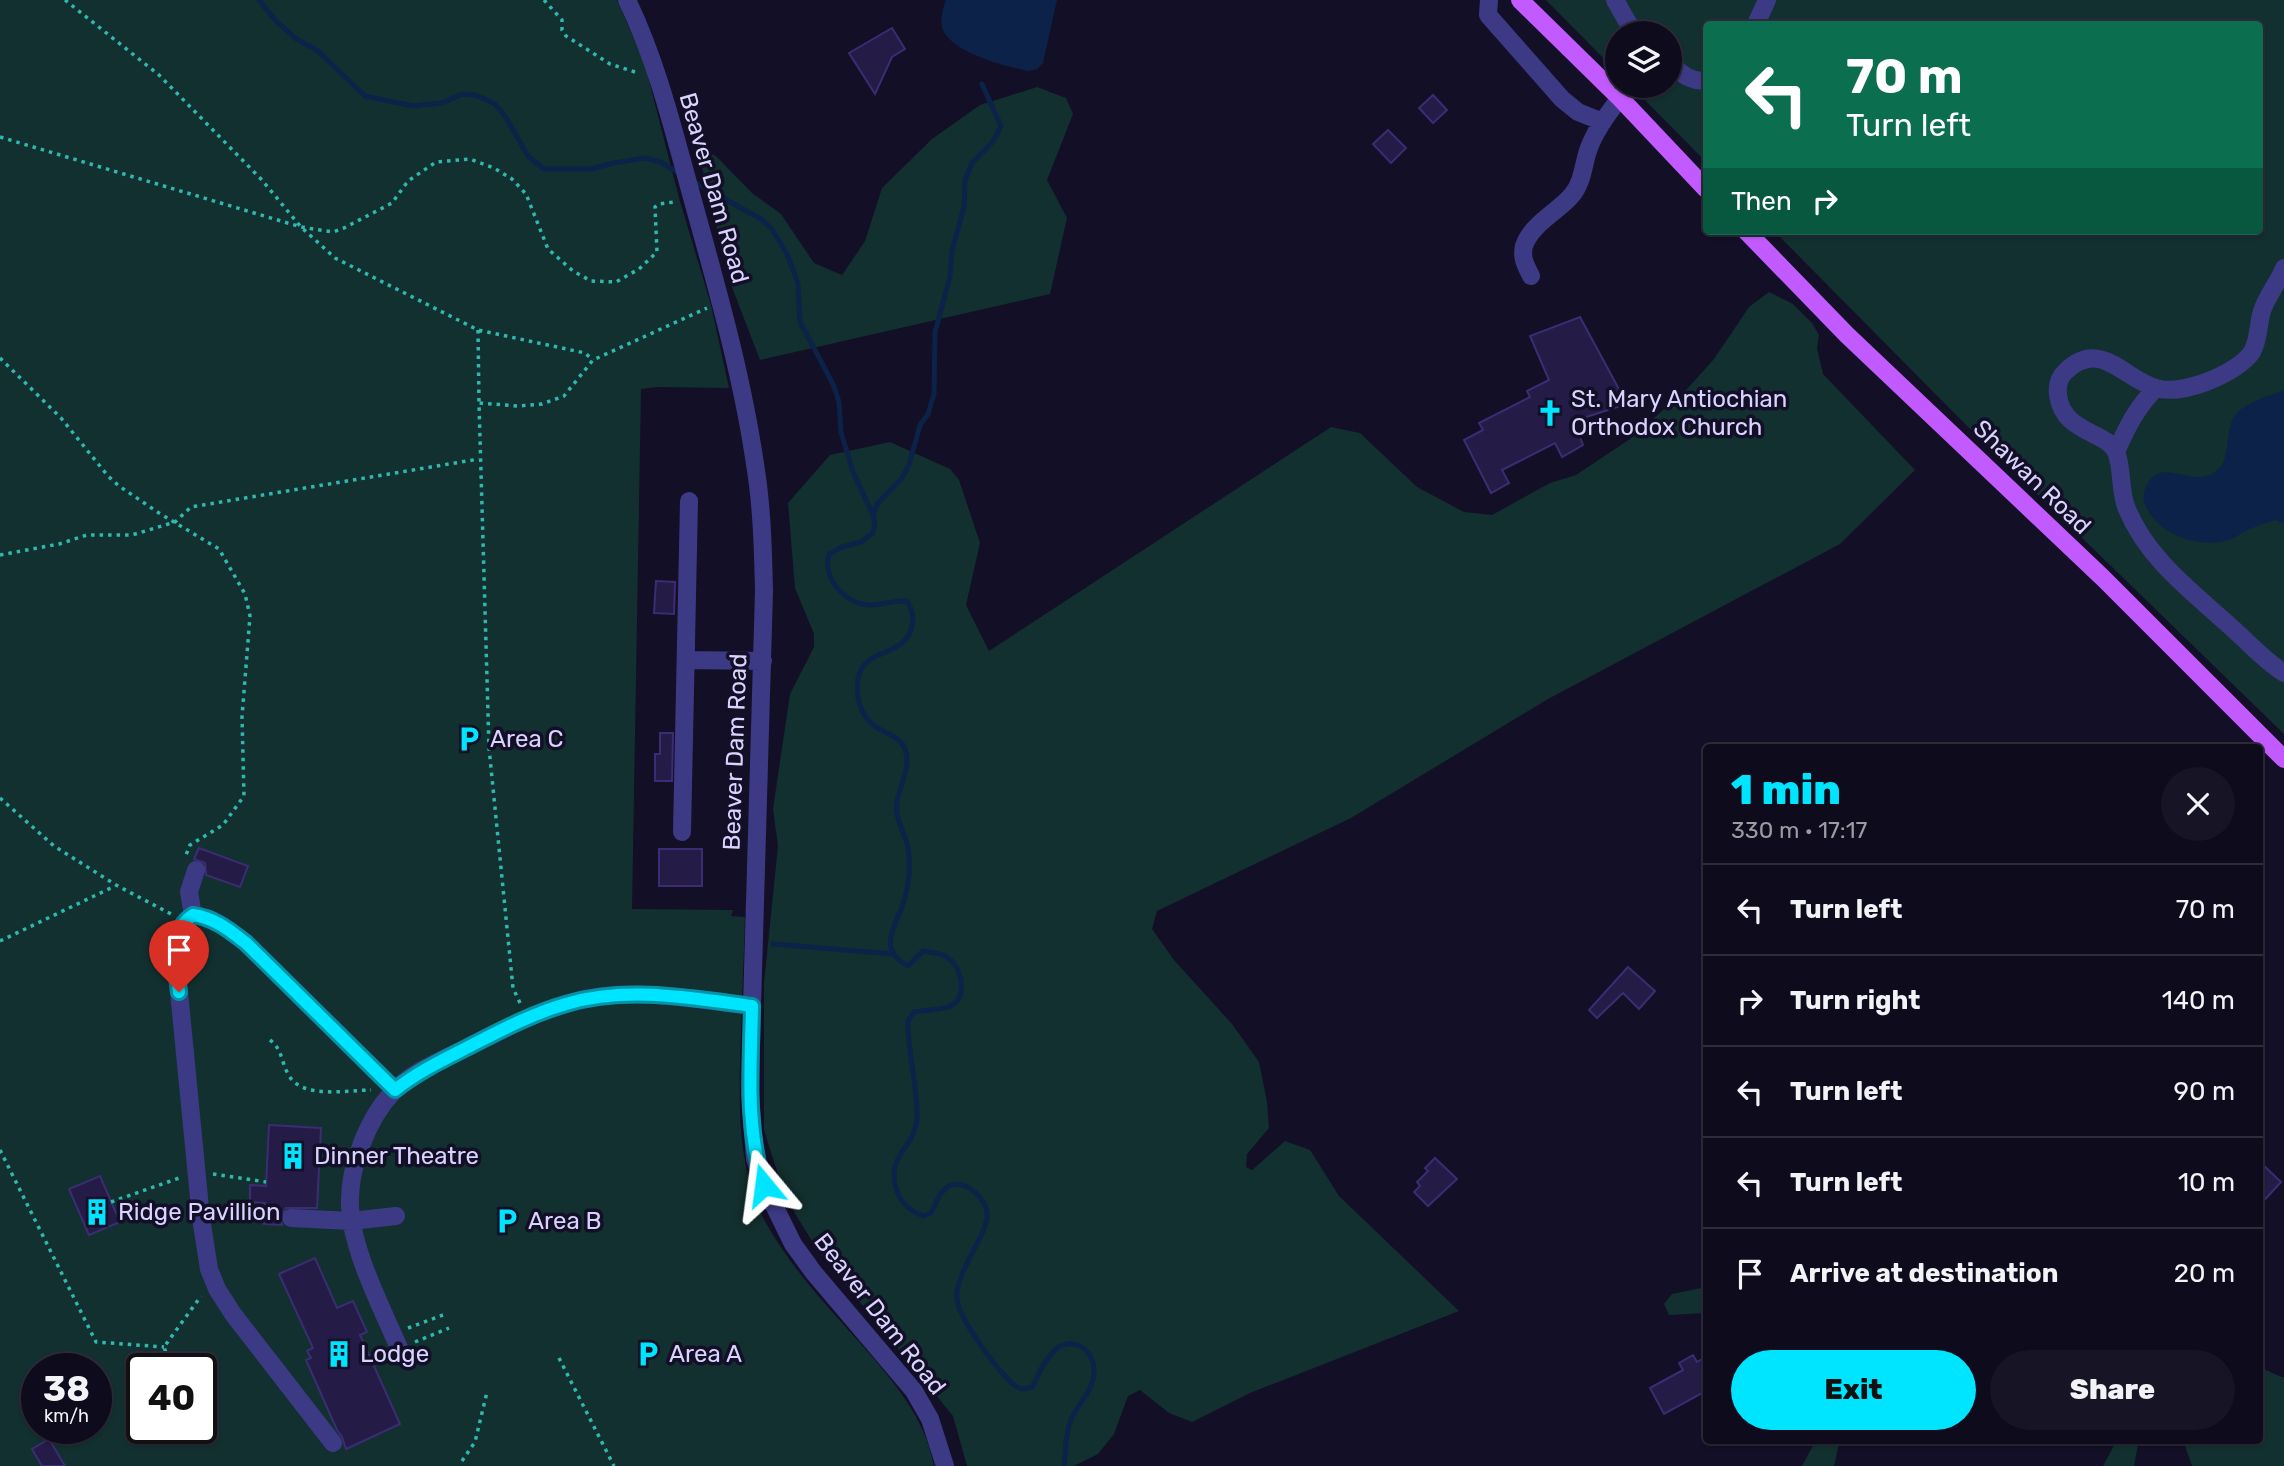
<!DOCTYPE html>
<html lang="en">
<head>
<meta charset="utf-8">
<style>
	body { margin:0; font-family:Rubik,sans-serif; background:#171425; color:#f1f3f6; height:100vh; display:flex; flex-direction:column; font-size:26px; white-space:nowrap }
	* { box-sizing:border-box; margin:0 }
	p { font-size:23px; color:#9b9ba3 }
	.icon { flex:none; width:38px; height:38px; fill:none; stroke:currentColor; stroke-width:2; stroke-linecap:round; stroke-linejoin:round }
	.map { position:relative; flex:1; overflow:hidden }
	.details { position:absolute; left:1703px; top:744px; width:560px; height:700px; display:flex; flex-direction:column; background:#0e0b1c; border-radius:7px; box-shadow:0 2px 5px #0004,0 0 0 2px #2e2b3b }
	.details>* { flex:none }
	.banner { position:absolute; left:1703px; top:21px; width:560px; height:214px; border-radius:7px; box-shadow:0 2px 5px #0004,0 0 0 2px #2e2b3b; background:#0b6e4f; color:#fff; overflow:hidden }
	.fabs { position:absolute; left:1605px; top:21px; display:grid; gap:14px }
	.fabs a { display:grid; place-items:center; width:77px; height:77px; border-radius:50%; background:#0e0b1c; box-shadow:0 2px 5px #0004,0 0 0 2px #2e2b3b; font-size:35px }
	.speed { position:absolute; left:21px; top:1353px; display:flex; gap:14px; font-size:35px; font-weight:700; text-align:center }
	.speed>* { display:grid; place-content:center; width:91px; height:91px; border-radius:50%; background:#0e0b1c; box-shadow:0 2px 5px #0004,0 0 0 2px #2e2b3b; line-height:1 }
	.speed small { font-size:18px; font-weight:400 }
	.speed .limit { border:4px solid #111; border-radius:10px; background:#fff; color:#111 }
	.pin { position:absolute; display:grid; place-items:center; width:60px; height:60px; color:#fff; margin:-72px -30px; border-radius:50% 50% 50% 0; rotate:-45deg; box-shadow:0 0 7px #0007 }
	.pin .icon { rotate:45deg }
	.me { position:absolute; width:77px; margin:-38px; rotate:344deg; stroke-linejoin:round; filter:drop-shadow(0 0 5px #0008) }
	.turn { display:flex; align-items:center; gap:24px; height:147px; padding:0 28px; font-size:32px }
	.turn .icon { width:91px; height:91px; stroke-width:2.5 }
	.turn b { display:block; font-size:49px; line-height:60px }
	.then { display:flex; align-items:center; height:66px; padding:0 28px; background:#0003; gap:14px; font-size:26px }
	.round { display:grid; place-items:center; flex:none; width:74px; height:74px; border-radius:37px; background:#171425 }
	.headline { display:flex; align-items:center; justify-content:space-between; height:119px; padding:0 28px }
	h1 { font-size:42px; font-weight:800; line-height:52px; color:#00e5ff }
	.cta { display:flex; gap:14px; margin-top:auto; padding:14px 28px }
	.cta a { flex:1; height:80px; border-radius:42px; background:#00e5ff; color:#111; font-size:28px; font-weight:800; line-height:80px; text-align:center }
	.cta a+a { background:#171425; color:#f1f3f6 }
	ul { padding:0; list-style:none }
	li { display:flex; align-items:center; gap:21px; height:91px; padding:0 28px; border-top:2px solid #2e2b3b }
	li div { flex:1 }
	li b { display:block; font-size:26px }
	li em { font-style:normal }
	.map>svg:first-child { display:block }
	.green { fill:#12302f; fill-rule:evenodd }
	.water { fill:#0c2248 }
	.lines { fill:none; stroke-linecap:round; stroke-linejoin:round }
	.stream { stroke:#0c2248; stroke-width:5 }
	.building { fill:#241b47; stroke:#3b2d73; stroke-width:2 }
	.path { stroke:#2fb8b0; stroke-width:3.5; stroke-dasharray:3.5 5; stroke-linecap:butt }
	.minor { stroke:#3d3a85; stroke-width:18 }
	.major { stroke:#c25bff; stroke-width:18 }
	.route-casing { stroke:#0095a6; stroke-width:18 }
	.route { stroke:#00e5ff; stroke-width:12 }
	.labels { text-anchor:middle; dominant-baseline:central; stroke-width:7; stroke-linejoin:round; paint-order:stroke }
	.street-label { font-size:24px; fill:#d9d4ff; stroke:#130f26 }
	.poi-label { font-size:24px; fill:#d9d4ff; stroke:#130f26; text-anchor:start }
</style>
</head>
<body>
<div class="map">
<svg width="2284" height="1466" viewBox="0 0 2284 1466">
	<rect width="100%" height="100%" fill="#130f26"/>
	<!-- green -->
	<path class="green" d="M 0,0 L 617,0 L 644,61 L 679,198 L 711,305 L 729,388 L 657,387 L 641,389 L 632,909 L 733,910 L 731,916 L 745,917 C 744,956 742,995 741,1034 C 739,1097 735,1166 766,1223 C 791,1268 827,1306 861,1344 C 893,1381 925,1417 934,1466 L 0,1466 ZM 37,1368 L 96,1368 L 96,1428 L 37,1428 ZM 142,1368 L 201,1368 L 201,1428 L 142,1428 Z
		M 1546,0 L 2284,0 L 2284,734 L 1971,430 L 1774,231 L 2259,231 L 2259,24 L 1706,24 L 1706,162 L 1631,86 L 1670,86 L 1670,33 L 1617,33 L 1617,72 Z
		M 1037,87 L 1066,98 L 1073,114 L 1047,180 L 1067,218 L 1050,294 L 760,360 L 730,282 L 696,143 L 717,157 L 752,193 L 781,214 L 814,263 L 842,275 L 865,241 L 882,188 L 932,139 L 980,105 Z
		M 1769,292 L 1793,304 L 1812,323 L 1819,335 L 1817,348 L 1823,374 L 1915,470 L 1840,544 L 1548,699 L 1351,818 L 1157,911 L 1152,929 L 1174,960 L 1232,1024 L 1259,1062 L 1267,1102 L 1269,1128 L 1247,1154 L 1246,1167 L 1252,1170 L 1285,1141 L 1310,1150 L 1339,1196 L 1459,1311 L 1250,1393 L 1192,1422 L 1169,1413 L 1140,1390 L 1128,1396 L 1114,1434 L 1098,1454 L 1074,1466 L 967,1466 L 953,1416 L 818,1251 L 785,1197 L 764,1130 L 764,983 L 778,846 L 773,809 L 790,694 L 814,647 L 814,634 L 795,588 L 788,503 L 830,455 L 890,442 L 950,469 L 959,480 L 980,543 L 966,605 L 989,651 L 1331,427 L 1360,433 L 1417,487 L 1464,512 L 1492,515 L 1550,483 L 1576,475 L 1630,439 L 1688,388 L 1714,359 L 1749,307 Z
		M 1706,1287 L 1706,1313 L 1669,1315 L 1664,1304 L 1672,1294 Z
		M 2259,1367 L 2284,1378 L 2284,1466 L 2192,1466 L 2183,1440 L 2259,1440 Z
		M 1816,1440 L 1840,1440 L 1834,1466 L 1802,1466 Z
		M 2117,1440 L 2139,1440 L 2134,1466 L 2103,1466 Z"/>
	<!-- water -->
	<path class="water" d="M 946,0 L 1057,0 L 1043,63 L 1037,69 L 1029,71 C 1007,67 948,52 942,27 C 940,20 943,7 946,0 Z
		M 2284,390 L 2284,524 L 2275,520 C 2267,523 2258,525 2250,529 C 2241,533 2232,541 2221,542 C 2191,546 2158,533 2145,505 C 2141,496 2146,482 2154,476 C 2168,464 2195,486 2215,472 C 2234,459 2222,429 2237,413 C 2249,401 2268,396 2284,390 Z"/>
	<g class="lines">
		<!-- stream -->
		<path class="stream" d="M 259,0 L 275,20 L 295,38 L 318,51 L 365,96 L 413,106 L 442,103 L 462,94 L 476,95 L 495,104 L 505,116 L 528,156 L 544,169 L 591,169 L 614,163 L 645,158 L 660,162 L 681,174
			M 692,181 L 761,219 L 772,229 L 787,254 L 792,267 L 798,283 L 800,322 L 833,384 L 839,402 L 841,432 L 853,472 L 873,515 L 875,525 L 872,534 L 861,542 L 842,547 L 829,554 C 822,578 845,604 869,605 C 882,605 894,600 907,601 C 916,615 915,632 901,644 C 885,656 862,654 858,679 C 855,697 861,717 876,727 C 886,734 900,736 905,749 C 913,771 894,791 897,812 C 898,824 906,836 908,848 C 911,864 909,885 904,901 C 897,925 875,948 908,966 L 923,951 C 931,952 943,953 950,959 C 963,972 968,999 948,1007 C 941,1010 923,1010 914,1012 L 908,1021 C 907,1053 918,1085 917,1117 C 916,1149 884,1155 897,1191 C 902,1204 910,1211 923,1216 L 931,1213 C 935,1206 938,1195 944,1190 C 960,1174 986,1196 987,1213 C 989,1230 964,1262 959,1283 C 957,1289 956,1298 958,1304 C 960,1319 1007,1387 1022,1389 C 1022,1389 1031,1388 1032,1387 C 1039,1374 1044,1360 1055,1350 C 1073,1334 1096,1351 1094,1373 C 1093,1392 1076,1405 1070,1422 C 1065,1436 1066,1452 1064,1466
			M 873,515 L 878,503 L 902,478 L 909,465 L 920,425 L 928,414 L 934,394 L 935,332 L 950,277 L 952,251 L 964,207 L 965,180 L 972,163 L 992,143 L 1001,126 L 982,84
			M 773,944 L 894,954"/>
	</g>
	<!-- building -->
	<path class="building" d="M 892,28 L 905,49 L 892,57 L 875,94 L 849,53 Z
		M 1433,95 L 1447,110 L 1433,123 L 1419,108 Z
		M 1388,130 L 1406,148 L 1391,163 L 1373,144 Z
		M 1580,317 L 1627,404 L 1574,421 L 1583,445 L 1562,457 L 1555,443 L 1502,470 L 1509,483 L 1491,493 L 1464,440 L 1483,430 L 1479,423 L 1530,397 L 1527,391 L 1549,380 L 1530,336 Z
		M 656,581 L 675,582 L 674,614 L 654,613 Z
		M 660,733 L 673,733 L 672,781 L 655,781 L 655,754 L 660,754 Z
		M 199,848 L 248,866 L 240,887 L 206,875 L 205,863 L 194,859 Z
		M 659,849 L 702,849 L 702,886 L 659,886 Z
		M 1628,967 L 1655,991 L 1639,1009 L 1623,993 L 1597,1018 L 1589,1010 Z
		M 269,1125 L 321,1128 L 317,1208 L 286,1208 L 280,1217 L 282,1225 L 264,1224 L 265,1203 L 250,1202 L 250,1185 L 266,1186 Z
		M 1435,1158 L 1457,1179 L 1428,1206 L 1414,1192 L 1420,1186 L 1417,1182 L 1428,1171 L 1425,1168 Z
		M 2259,1161 L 2281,1182 L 2259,1206 Z
		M 100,1176 L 120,1222 L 89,1235 L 69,1189 Z
		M 315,1258 L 337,1308 L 353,1301 L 367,1332 L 360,1335 L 400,1424 L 346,1449 L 342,1437 L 337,1430 L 306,1360 L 311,1358 L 307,1351 L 313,1348 L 279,1274 Z
		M 1693,1355 L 1697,1362 L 1706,1357 L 1706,1391 L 1664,1414 L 1650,1388 L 1683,1370 L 1679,1363 Z
		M 49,1439 L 65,1466 L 42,1466 L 32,1449 Z"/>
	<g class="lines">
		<!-- path -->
		<path class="path" d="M 65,0 L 159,75 L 261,179 L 301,227 L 335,258 L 478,330 L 585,353 L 593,360
			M 544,0 L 562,20 L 562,30 L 566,36 L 610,64 L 638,73
			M 0,137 L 301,227 L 333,232 L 344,228 L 392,203 L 408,181 L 436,162 L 470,159 L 494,168 L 512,179 L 526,194 L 548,249 L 573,271 L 591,281 L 616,282 L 639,269 L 657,252 L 655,207 L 659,204 L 674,202
			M 478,330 L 479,403
			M 0,358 L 61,418 L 108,476 L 119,486 L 159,513 L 219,549 L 245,594 L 250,616 L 242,717 L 244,796 L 223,825 L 190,845 L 186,855
			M 0,555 L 59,544 L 87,535 L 132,535 L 175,522 L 191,507 L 479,459
			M 0,798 L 54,846 L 116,885 L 171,914
			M 0,941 L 115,886
			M 520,1003 L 513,988 L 489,748 L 479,403 L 518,406 L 542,404 L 564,396 L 593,360 L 707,308
			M 270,1040 C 282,1049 281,1061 288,1074 C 301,1100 347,1090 371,1090
			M 0,1150 L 96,1342 L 164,1347
			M 213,1174 L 266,1182
			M 111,1202 L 182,1177
			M 408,1328 L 443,1315
			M 415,1342 L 449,1328
			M 559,1358 L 614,1466
			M 171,1368 L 164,1347 L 201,1296
			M 462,1461 L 475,1442 L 487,1392"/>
		<!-- minor -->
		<path class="minor" d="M 627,0 C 658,64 674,133 693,201 C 717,288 742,375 755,464 C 762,506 763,549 764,591 L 752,1006 L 750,1093 L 755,1159 L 764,1185 L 793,1244 L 814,1273 L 914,1391 L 930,1419 L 945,1466
			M 1489,0 L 1488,15 L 1562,99 L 1578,112 L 1603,122
			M 1615,0 L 1628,23 L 1638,33
			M 1756,24 L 1767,0
			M 1670,62 C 1680,74 1690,81 1706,81
			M 2284,268 C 2278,283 2267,296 2262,311 C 2258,324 2259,340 2252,352 C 2237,374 2182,396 2156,388 C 2124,379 2100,338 2066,371 C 2059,377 2057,386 2058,395 C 2063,434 2107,431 2116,452 C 2123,467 2119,491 2127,509 C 2148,560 2193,592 2232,628 C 2249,643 2265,661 2284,673
			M 1531,276 C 1526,266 1521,258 1524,246 C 1531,224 1559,211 1572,195 C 1582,183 1583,168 1587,154 C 1593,133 1607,115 1620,98
			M 2116,452 C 2127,427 2137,407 2156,388
			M 686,660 L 763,661
			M 682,832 L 689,501
			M 193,915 L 189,892 L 196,870
			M 291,1218 L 351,1221 L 396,1216
			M 399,1348 C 382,1308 350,1247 350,1203 C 349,1167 368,1118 393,1092 C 411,1073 437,1062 460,1051 C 506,1028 552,1002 604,996 C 653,991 703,1000 752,1006
			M 333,1443 L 233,1314 L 217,1289 L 209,1269 L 201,1218 L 175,951 C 178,934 179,924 193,915 C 215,918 229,930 246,943 L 395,1090"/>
		<!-- major -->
		<path class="major" d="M 1520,0 L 1620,98 L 1706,189
			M 1746,231 L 1847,335 L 2103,578 L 2284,759"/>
	</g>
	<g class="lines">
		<defs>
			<path id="route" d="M 179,992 C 176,965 167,932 193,915 C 215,918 229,930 246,943 L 395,1090 C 420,1070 449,1057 478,1042 C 507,1027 535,1013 566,1004 C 626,986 691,998 752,1006 C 751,1066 745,1127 764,1185"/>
		</defs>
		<!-- route casing -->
		<use href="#route" class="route-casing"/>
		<!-- route -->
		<use href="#route" class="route"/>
	</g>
	<!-- icons -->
	<defs>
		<symbol id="church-bare" viewBox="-9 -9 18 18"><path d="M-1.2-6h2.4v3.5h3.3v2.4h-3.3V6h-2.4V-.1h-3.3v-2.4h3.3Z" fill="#00e5ff" stroke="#130f26" stroke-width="2.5" paint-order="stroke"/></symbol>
		<symbol id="parking-bare" viewBox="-9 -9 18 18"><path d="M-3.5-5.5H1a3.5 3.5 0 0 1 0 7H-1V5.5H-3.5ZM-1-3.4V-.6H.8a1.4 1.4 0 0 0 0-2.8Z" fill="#00e5ff" stroke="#130f26" stroke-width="2.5" paint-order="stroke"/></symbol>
		<symbol id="building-bare" viewBox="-9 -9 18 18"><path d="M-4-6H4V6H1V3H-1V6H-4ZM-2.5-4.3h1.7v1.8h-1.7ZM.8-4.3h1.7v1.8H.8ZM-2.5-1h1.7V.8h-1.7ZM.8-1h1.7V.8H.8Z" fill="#00e5ff" stroke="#130f26" stroke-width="2.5" paint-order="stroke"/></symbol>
	</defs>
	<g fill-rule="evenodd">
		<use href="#church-bare" x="1531" y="394" width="38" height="38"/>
		<use href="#parking-bare" x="450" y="720" width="38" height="38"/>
		<use href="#building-bare" x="274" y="1137" width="38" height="38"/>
		<use href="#building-bare" x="78" y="1193" width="38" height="38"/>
		<use href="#parking-bare" x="488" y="1202" width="38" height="38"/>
		<use href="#building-bare" x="320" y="1335" width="38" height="38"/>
		<use href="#parking-bare" x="629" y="1335" width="38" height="38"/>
	</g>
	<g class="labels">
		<!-- street labels -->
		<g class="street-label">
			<text transform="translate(714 188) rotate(74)">Beaver Dam Road</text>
			<text transform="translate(2032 477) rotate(44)">Shawan Road</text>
			<text transform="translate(735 752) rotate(-88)">Beaver Dam Road</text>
			<text transform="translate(880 1314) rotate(52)">Beaver Dam Road</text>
		</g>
		<!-- poi labels -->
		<g class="poi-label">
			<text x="1571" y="399">St. Mary Antiochian<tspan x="1571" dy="28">Orthodox Church</tspan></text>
			<text x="490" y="739">Area C</text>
			<text x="314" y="1156">Dinner Theatre</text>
			<text x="118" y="1212">Ridge Pavillion</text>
			<text x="528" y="1221">Area B</text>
			<text x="360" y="1354">Lodge</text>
			<text x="669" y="1354">Area A</text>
		</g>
	</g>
</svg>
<div class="fabs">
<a><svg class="icon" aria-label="layers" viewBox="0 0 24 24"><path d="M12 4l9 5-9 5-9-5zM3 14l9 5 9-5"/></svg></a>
</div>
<div class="speed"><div>38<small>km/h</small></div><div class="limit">40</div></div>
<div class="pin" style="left:179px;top:992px;background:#d93025"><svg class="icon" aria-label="arrive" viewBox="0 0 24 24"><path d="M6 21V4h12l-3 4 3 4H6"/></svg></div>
<svg class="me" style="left:764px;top:1185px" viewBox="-20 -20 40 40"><path d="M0-17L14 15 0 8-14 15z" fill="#00e5ff" stroke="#fff" stroke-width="4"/></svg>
<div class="banner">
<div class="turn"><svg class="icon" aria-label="left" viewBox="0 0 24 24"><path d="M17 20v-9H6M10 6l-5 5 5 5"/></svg><div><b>70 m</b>Turn left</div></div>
<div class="then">Then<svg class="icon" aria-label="right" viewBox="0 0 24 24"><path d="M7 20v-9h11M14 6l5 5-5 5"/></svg></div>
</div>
<section class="details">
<div class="headline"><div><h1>1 min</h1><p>330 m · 17:17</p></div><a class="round"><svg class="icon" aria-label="close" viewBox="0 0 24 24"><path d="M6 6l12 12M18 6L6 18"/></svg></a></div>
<ul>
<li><svg class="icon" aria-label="left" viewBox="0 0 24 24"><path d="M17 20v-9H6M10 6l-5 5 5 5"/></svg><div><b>Turn left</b></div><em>70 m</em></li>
<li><svg class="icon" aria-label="right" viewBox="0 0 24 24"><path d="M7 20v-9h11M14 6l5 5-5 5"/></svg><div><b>Turn right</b></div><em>140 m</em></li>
<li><svg class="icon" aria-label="left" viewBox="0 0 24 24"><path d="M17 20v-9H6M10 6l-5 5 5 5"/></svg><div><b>Turn left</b></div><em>90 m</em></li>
<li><svg class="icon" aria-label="left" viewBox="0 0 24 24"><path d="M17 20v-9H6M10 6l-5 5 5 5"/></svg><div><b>Turn left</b></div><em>10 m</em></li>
<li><svg class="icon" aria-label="arrive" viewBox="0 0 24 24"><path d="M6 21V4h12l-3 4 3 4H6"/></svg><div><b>Arrive at destination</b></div><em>20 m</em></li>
</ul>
<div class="cta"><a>Exit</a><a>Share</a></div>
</section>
</div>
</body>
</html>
